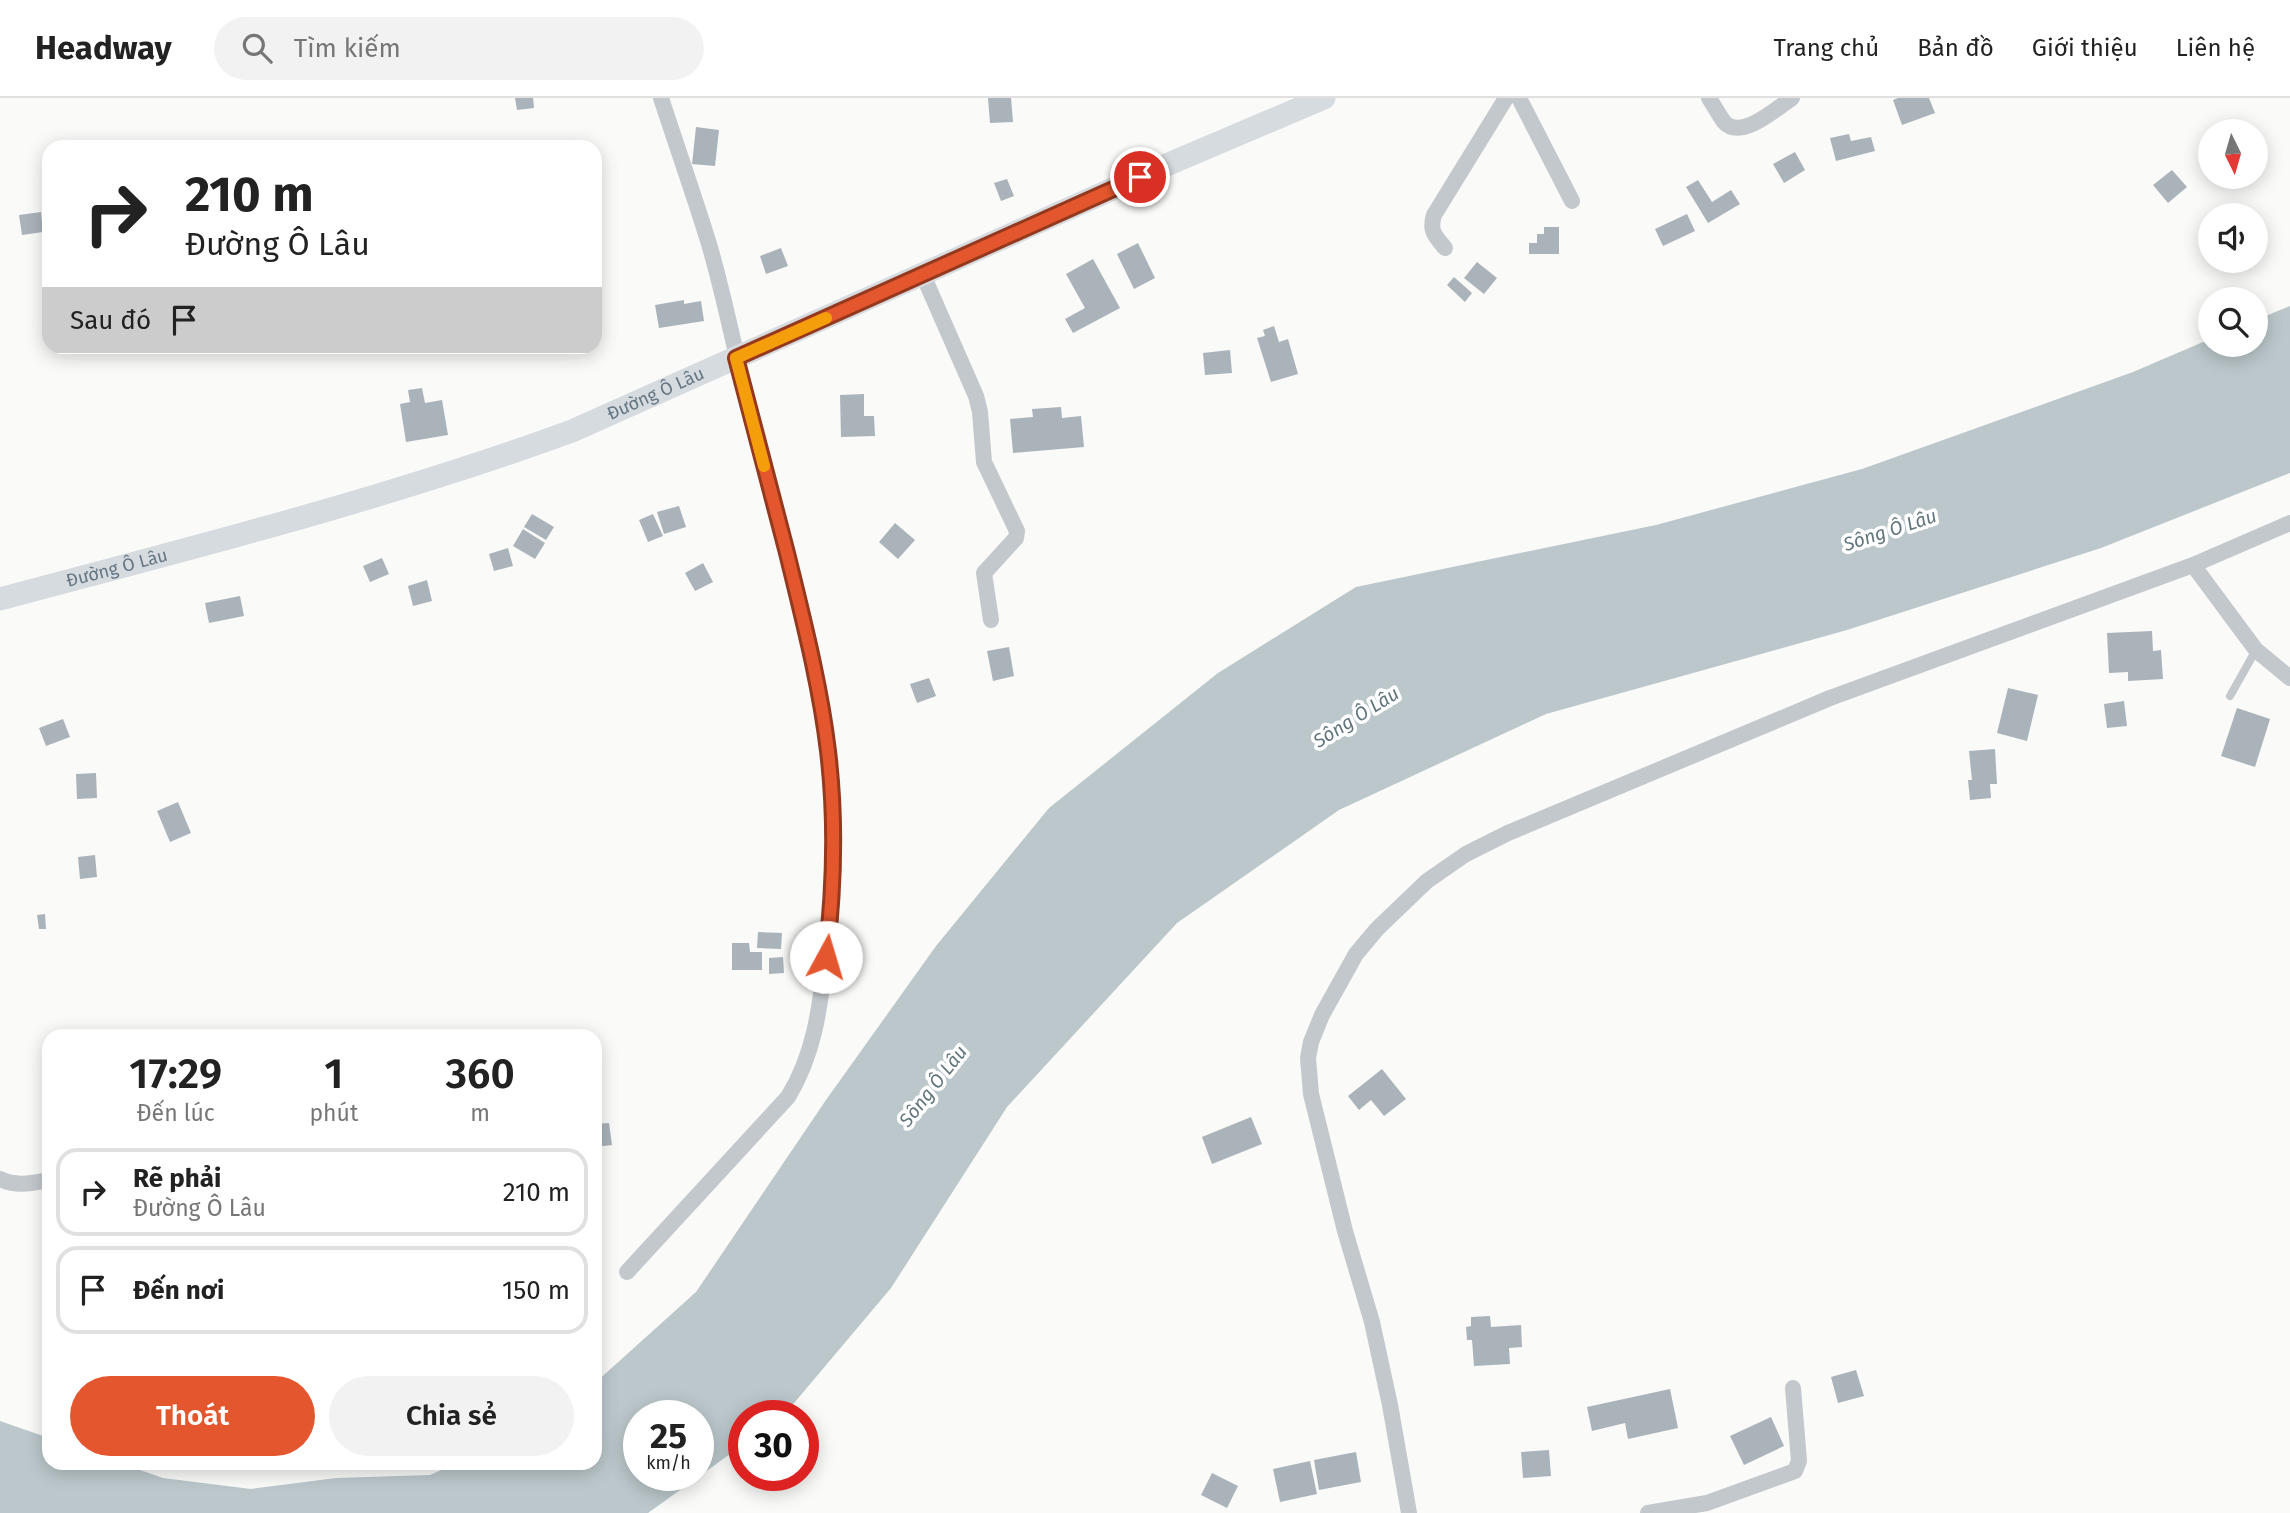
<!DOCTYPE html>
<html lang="vi">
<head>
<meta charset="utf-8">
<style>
	body { margin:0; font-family:"Fira Sans",sans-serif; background:#f2f2f2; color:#222; height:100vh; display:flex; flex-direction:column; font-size:26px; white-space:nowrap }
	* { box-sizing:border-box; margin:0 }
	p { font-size:23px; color:#767676 }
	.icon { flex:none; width:38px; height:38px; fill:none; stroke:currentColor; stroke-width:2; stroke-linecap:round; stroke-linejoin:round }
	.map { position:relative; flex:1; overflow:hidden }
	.sheet { position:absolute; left:42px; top:931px; width:560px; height:441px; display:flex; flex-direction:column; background:#fff; border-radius:21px; box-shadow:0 4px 18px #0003 }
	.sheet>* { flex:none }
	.hud { position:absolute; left:42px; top:42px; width:560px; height:214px; border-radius:21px; box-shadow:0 4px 18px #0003; background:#fff; color:#222; overflow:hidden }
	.needle { width:46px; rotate:175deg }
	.buttons { position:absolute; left:2198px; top:21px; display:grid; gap:14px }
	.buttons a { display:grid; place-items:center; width:70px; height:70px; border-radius:50%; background:#fff; box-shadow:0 4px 18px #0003; font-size:35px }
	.speed { position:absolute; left:623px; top:1302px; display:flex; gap:14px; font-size:35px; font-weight:700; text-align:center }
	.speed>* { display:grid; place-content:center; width:91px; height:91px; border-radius:50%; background:#fff; box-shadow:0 4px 18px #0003; line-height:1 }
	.speed small { font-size:18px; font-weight:400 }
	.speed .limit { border:10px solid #d22; background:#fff; color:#111 }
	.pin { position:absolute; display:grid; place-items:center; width:60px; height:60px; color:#fff; margin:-30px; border:4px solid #fff; border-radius:50%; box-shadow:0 2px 7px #0007 }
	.me { position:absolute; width:77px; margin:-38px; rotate:6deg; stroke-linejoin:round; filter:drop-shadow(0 0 5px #0008) }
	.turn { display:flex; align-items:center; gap:24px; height:147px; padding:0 28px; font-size:32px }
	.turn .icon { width:91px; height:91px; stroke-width:2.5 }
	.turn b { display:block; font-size:49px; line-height:60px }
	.then { display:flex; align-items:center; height:66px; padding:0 28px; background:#0003; gap:14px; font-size:26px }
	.eta { display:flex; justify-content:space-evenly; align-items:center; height:119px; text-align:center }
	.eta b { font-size:42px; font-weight:600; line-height:49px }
	.action { display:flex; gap:14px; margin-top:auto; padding:14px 28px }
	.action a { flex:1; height:80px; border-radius:42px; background:#e4572e; color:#fff; font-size:28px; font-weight:600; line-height:80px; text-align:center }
	.action a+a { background:#f2f2f2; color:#222 }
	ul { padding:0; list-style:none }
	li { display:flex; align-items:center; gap:21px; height:88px; margin:0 14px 10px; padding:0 14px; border:4px solid #e0e0e0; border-radius:21px }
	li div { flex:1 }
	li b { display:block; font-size:26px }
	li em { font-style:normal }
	header { display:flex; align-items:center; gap:42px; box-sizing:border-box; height:98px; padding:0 35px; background:#fff; border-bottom:2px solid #e0e0e0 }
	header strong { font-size:33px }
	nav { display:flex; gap:38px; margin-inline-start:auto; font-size:24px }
	.search { width:490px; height:63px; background:#f2f2f2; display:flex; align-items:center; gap:18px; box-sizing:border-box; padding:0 24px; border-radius:38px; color:#767676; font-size:26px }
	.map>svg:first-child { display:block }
	.water { fill:#bbc7cb; fill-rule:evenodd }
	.building { fill:#aab3b9 }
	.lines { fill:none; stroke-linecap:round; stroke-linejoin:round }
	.lane { stroke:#c3c8cc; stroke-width:8 }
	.street { stroke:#c3c8cc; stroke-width:16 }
	.secondary { stroke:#d6dbdf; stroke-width:23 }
	.route-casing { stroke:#94391e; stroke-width:18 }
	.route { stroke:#e4572e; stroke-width:12 }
	.slow { stroke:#f59e0b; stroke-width:12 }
	.labels { text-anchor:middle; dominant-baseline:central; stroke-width:7; stroke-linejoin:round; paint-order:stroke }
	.street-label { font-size:18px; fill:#657683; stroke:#fff }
	.water-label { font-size:19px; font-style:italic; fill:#60757c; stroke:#fff }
</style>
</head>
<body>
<header>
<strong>Headway</strong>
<div class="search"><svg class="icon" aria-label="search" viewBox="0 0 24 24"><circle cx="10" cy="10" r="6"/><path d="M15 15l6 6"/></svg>Tìm kiếm</div>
<nav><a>Trang chủ</a><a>Bản đồ</a><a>Giới thiệu</a><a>Liên hệ</a></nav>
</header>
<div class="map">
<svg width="2290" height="1415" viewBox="0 0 2290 1415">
	<rect width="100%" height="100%" fill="#fafaf8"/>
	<!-- water -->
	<path class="water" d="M 2290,208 L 2290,375 L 2101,450 L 1847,532 L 1546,616 L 1339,712 L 1177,825 L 1007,1009 L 891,1190 L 784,1317 L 744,1318 L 744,1346 L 648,1415 L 0,1415 L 0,1323 L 49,1340 L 49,1365 L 120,1365 L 163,1380 L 251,1391 L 336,1380 L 430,1377 L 457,1365 L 595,1365 L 595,1285 L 696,1194 L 826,1002 L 936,848 L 1049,710 L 1218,575 L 1356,489 L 1656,427 L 1862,371 L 2133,274 L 2210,241 L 2210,247 L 2256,247 L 2256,222 ZM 639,1318 L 698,1318 L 698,1377 L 639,1377 Z"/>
	<!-- building -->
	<path class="building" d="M 515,0 L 533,0 L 534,10 L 517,12 Z
		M 988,0 L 1011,0 L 1013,24 L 990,25 Z
		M 1898,0 L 1929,0 L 1935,15 L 1902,27 L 1893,2 Z
		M 696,29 L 719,32 L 715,68 L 692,66 Z
		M 1849,36 L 1851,43 L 1871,39 L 1875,53 L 1836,63 L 1830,40 Z
		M 551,43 L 573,48 L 573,49 L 550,49 Z
		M 1795,54 L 1805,72 L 1784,85 L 1773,66 Z
		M 2172,72 L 2187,89 L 2168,105 L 2153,87 Z
		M 1007,81 L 1014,98 L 1001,103 L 994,85 Z
		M 1698,82 L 1712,104 L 1731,92 L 1740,106 L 1708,125 L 1686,89 Z
		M 41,114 L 43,134 L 22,137 L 19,117 Z
		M 1687,116 L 1695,133 L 1663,148 L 1655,131 Z
		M 1544,129 L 1559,129 L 1559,156 L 1529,156 L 1529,145 L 1537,145 L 1537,136 L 1544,136 Z
		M 1138,145 L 1155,180 L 1134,191 L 1117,156 Z
		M 781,150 L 788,168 L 766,176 L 760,158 Z
		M 1093,161 L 1120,210 L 1073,235 L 1065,221 L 1085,210 L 1066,176 Z
		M 1477,164 L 1497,180 L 1484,196 L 1464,180 Z
		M 1454,179 L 1472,195 L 1465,204 L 1447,187 Z
		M 684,202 L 684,206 L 701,203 L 704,223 L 659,230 L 655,207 Z
		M 1274,228 L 1279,244 L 1288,241 L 1298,276 L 1271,284 L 1257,240 L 1265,238 L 1263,232 Z
		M 1230,252 L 1232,275 L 1205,277 L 1203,255 Z
		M 422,290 L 425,305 L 442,302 L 448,337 L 406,344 L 400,306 L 410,304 L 408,292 Z
		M 864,296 L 864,318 L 874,318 L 875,338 L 841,339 L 840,297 Z
		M 1061,309 L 1062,320 L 1081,318 L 1084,349 L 1013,355 L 1010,321 L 1033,319 L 1032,311 Z
		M 679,408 L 686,429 L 664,436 L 657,414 Z
		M 532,416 L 554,429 L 546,442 L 524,429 Z
		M 653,416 L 663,438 L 648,444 L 639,422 Z
		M 895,425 L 915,442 L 898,461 L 879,444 Z
		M 523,431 L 545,445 L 535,461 L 513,448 Z
		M 508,450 L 513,468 L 494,473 L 489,456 Z
		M 382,460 L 389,476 L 370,484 L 363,468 Z
		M 703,465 L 713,484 L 695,493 L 685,475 Z
		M 427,482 L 432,503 L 413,508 L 408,488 Z
		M 240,498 L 244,518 L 209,525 L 205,505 Z
		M 2152,533 L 2153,553 L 2161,552 L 2163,581 L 2128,583 L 2128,574 L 2109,575 L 2107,535 Z
		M 1009,549 L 1014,578 L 993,583 L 987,553 Z
		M 929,580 L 936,598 L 917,605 L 910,586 Z
		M 2008,590 L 2038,597 L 2027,643 L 1997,635 Z
		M 2124,603 L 2127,628 L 2107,630 L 2104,606 Z
		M 2237,610 L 2270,621 L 2255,669 L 2221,658 Z
		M 63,621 L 70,639 L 46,648 L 39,630 Z
		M 1995,651 L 1997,686 L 1990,686 L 1991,700 L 1970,702 L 1968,682 L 1972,682 L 1969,653 Z
		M 96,675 L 97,700 L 77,701 L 76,676 Z
		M 178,704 L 191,735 L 170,744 L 157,713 Z
		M 95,757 L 97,779 L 80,781 L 78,759 Z
		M 45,816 L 46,831 L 39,831 L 37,817 Z
		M 758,834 L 782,835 L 781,851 L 757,850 Z
		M 732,845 L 749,845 L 750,854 L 762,854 L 762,872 L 732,872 Z
		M 783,859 L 784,875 L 769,876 L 769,860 Z
		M 1382,971 L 1406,1001 L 1384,1018 L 1371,1002 L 1359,1012 L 1348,998 Z
		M 1251,1019 L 1262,1046 L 1212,1066 L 1202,1039 Z
		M 609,1025 L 612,1047 L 595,1049 L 595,1026 Z
		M 1490,1218 L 1491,1229 L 1521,1227 L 1522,1249 L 1509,1250 L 1510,1266 L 1474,1268 L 1472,1242 L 1467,1242 L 1466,1229 L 1471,1228 L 1471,1219 Z
		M 1856,1272 L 1864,1298 L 1838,1305 L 1831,1279 Z
		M 1670,1291 L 1678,1330 L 1628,1341 L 1625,1325 L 1592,1333 L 1587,1309 Z
		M 1771,1319 L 1784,1348 L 1744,1367 L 1730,1338 Z
		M 1549,1352 L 1551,1378 L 1523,1380 L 1521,1354 Z
		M 1356,1354 L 1361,1384 L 1319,1392 L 1314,1362 Z
		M 1310,1363 L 1317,1396 L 1280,1404 L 1273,1371 Z
		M 1212,1375 L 1238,1388 L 1227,1410 L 1201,1397 Z"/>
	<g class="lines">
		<!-- lane -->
		<path class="lane" d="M 2230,598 L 2256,552"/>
		<!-- street -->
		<path class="street" d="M 1519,0 L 1572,103
			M 1709,0 C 1714,8 1719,17 1724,24 C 1741,43 1777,10 1792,0
			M 1445,150 C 1435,138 1429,133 1434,117 L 1506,0
			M 923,177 L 976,298 L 980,314 L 984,364 L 1017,433 L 1016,440 L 984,475 L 991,522
			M 2193,467 L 2256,552 L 2290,580
			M 0,1081 C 16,1089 32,1085 49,1082
			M 627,1174 L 788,999 C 815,955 820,908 826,858 C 834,790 836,719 828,651 C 814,543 782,437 754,331 C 738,270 727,207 709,146 C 694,97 677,49 661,0
			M 1409,1415 L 1390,1307 L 1372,1224 L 1345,1133 L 1311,996 L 1308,960 L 1311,944 L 1322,917 L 1356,856 L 1377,831 L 1427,783 L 1466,756 L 1508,735 L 1830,600 L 2193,467 L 2290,425
			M 1648,1415 L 1707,1405 L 1795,1373 L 1799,1363 L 1793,1290"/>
		<!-- secondary -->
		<path class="secondary" id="s1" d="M 0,501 C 191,450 386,401 572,333 L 1164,68 L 1324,0"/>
	</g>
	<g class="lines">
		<defs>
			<path id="route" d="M 826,859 C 834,792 836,720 828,653 C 820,586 803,521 787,455 C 770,390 753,325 736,260 L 1140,79"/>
		</defs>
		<!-- route casing -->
		<use href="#route" class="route-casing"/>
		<!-- route -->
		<use href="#route" class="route"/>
		<!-- slow -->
		<path class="slow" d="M 764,368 L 736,260 L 826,220"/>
	</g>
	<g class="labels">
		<!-- street labels -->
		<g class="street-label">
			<text stroke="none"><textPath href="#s1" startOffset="688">Đường Ô Lâu</textPath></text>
			<text stroke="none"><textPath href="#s1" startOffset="121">Đường Ô Lâu</textPath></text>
		</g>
		<!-- water labels -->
		<g class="water-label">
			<text transform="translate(1890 432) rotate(-18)">Sông Ô Lâu</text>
			<text transform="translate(1356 619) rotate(-32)">Sông Ô Lâu</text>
			<text transform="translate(933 988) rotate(-52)">Sông Ô Lâu</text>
		</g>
	</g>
</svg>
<div class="buttons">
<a><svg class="needle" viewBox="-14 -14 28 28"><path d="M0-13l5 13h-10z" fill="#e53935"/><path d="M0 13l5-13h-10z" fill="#767676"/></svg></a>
<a><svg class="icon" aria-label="sound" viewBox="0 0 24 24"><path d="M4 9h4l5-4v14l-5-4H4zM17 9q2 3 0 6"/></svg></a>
<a><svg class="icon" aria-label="search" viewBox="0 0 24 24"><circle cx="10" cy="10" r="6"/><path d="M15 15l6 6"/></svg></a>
</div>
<div class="speed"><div>25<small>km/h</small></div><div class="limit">30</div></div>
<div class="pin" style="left:1140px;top:79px;background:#d93025"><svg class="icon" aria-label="arrive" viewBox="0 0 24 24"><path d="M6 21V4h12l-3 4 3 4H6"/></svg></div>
<svg class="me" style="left:826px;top:859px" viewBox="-20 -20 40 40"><circle r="19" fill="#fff"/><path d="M0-13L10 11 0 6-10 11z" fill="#e4572e"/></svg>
<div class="hud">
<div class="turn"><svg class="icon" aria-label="right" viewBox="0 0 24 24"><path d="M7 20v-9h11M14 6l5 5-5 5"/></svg><div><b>210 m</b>Đường Ô Lâu</div></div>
<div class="then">Sau đó<svg class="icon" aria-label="arrive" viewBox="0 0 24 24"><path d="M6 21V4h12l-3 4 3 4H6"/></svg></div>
</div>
<section class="sheet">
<div class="eta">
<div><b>17:29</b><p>Đến lúc</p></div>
<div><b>1</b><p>phút</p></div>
<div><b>360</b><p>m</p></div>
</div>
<ul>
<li><svg class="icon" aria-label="right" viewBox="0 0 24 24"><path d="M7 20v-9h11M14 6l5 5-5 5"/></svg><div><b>Rẽ phải</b><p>Đường Ô Lâu</p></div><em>210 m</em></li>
<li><svg class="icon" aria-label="arrive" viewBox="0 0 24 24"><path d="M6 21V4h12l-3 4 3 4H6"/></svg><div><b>Đến nơi</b></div><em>150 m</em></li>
</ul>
<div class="action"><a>Thoát</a><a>Chia sẻ</a></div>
</section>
</div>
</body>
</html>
